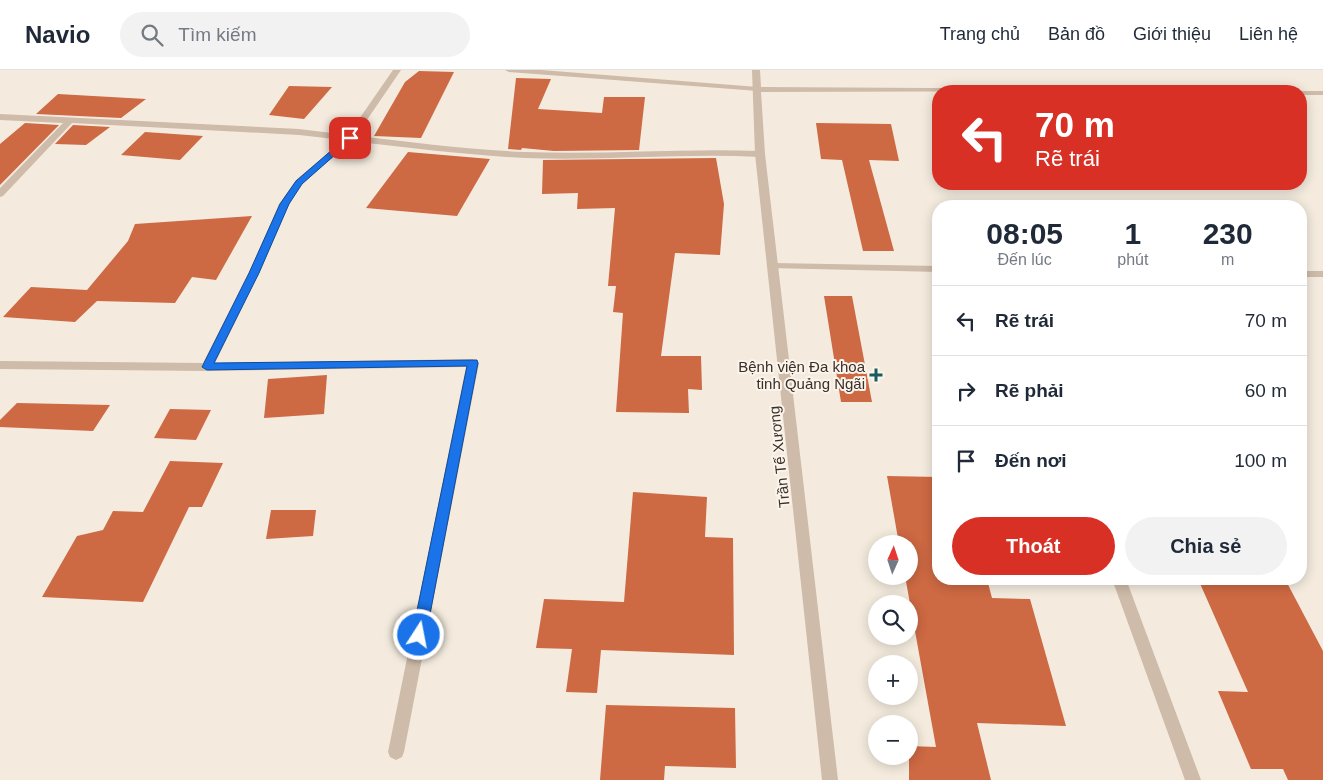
<!DOCTYPE html>
<html lang="vi">
<head>
<meta charset="utf-8">
<style>
	body { margin:0; font-family:Arial,sans-serif; background:#f2f2f3; color:#1f2937; height:100vh; display:flex; flex-direction:column; font-size:19px; white-space:nowrap }
	* { box-sizing:border-box; margin:0 }
	p { font-size:16px; color:#747a83 }
	.icon { flex:none; width:28px; height:28px; fill:none; stroke:currentColor; stroke-width:2; stroke-linecap:round; stroke-linejoin:round }
	.map { position:relative; flex:1; overflow:hidden }
	.drawer { position:absolute; left:932px; top:130px; width:375px; height:385px; display:flex; flex-direction:column; background:#fff; border-radius:20px; box-shadow:0 2px 12px #0003 }
	.drawer>* { flex:none }
	.guide { position:absolute; left:932px; top:15px; width:375px; height:105px; border-radius:20px; box-shadow:0 2px 12px #0003; background:#d93025; color:#fff; overflow:hidden }
	.needle { width:32px; rotate:3deg }
	.fabs { position:absolute; left:868px; top:465px; display:grid; gap:10px }
	.fabs a { display:grid; place-items:center; width:50px; height:50px; border-radius:50%; background:#fff; box-shadow:0 2px 12px #0003; font-size:25px }
	.pin { position:absolute; display:grid; place-items:center; width:42px; height:42px; color:#fff; margin:-21px; border-radius:10px; box-shadow:0 2px 8px #0006 }
	.me { position:absolute; width:55px; margin:-28px; rotate:11deg; stroke-linejoin:round; filter:drop-shadow(0 0 4px #0008) }
	.turn { display:flex; align-items:center; gap:18px; height:105px; padding:0 20px; font-size:22px }
	.turn .icon { width:65px; height:65px; stroke-width:2.5 }
	.turn b { display:block; font-size:35px; line-height:42px }
	.eta { display:flex; justify-content:space-evenly; align-items:center; height:85px; text-align:center }
	.eta b { font-size:30px; font-weight:700; line-height:35px }
	.button { display:flex; gap:10px; margin-top:auto; padding:10px 20px }
	.button a { flex:1; height:58px; border-radius:30px; background:#d93025; color:#fff; font-size:20px; font-weight:700; line-height:58px; text-align:center }
	.button a+a { background:#f2f2f3; color:#1f2937 }
	ul { padding:0; list-style:none }
	li { display:flex; align-items:center; gap:15px; height:70px; padding:0 20px; border-top:1px solid #e0e1e3 }
	li div { flex:1 }
	li b { display:block; font-size:19px }
	li em { font-style:normal }
	header { display:flex; align-items:center; gap:30px; box-sizing:border-box; height:70px; padding:0 25px; background:#fff; border-bottom:1px solid #e0e1e3 }
	header strong { font-size:24px }
	nav { display:flex; gap:28px; margin-inline-start:auto; font-size:18px }
	.search { width:350px; height:45px; background:#f2f2f3; display:flex; align-items:center; gap:12px; box-sizing:border-box; padding:0 18px; border-radius:28px; color:#747a83; font-size:19px }
	.map>svg:first-child { display:block }
	.building { fill:#cd6943 }
	.lines { fill:none; stroke-linecap:round; stroke-linejoin:round }
	.service { fill:#cebba9; fill-rule:evenodd }
	.minor { fill:#cebba9; fill-rule:evenodd }
	.tertiary { fill:#cebba9; fill-rule:evenodd }
	.route { fill:#1a73e8; stroke:#114b97 }
	.poi-dot { fill:#1b585f; stroke:#fbf4eb; stroke-width:2 }
	.labels { text-anchor:middle; dominant-baseline:central; stroke-width:4; stroke-linejoin:round; paint-order:stroke }
	.poi-label { font-size:15px; fill:#3a2f29; stroke:#fbf4eb; text-anchor:end }
	.street-label { font-size:15px; fill:#3a2f29; stroke:#fbf4eb }
</style>
</head>
<body>
<header>
<strong>Navio</strong>
<div class="search"><svg class="icon" aria-label="search" viewBox="0 0 24 24"><circle cx="10" cy="10" r="6"/><path d="M15 15l6 6"/></svg>Tìm kiếm</div>
<nav><a>Trang chủ</a><a>Bản đồ</a><a>Giới thiệu</a><a>Liên hệ</a></nav>
</header>
<div class="map">
<svg width="1323" height="710" viewBox="0 0 1323 710">
	<rect width="100%" height="100%" fill="#f4ebde"/>
	<!-- building -->
	<path class="building" d="M 419,1 L 454,2 L 421,68 L 374,66 L 405,12 Z
		M 516,8 L 551,9 L 538,39 L 602,43 L 604,27 L 645,27 L 639,80 L 554,81 L 522,78 L 521,80 L 508,79 Z
		M 289,16 L 332,17 L 304,49 L 269,45 Z
		M 58,24 L 146,29 L 121,48 L 36,44 Z
		M 25,53 L 59,55 L 0,115 L 0,74 Z
		M 816,53 L 891,54 L 899,91 L 869,90 L 894,181 L 863,181 L 842,90 L 821,89 Z
		M 73,55 L 110,57 L 86,75 L 55,74 Z
		M 145,62 L 203,66 L 180,90 L 121,85 Z
		M 408,82 L 490,89 L 457,146 L 366,138 Z
		M 716,88 L 724,134 L 720,185 L 675,183 L 661,286 L 701,286 L 702,320 L 688,319 L 689,343 L 616,342 L 623,243 L 613,242 L 616,216 L 608,216 L 615,138 L 577,139 L 578,123 L 542,124 L 543,90 Z
		M 252,146 L 216,210 L 192,207 L 175,233 L 97,231 L 75,252 L 3,247 L 31,217 L 87,220 L 128,171 L 135,154 Z
		M 824,226 L 852,226 L 872,332 L 841,332 Z
		M 327,305 L 324,344 L 264,348 L 268,309 Z
		M 17,333 L 110,335 L 93,361 L 0,357 L 0,350 Z
		M 170,339 L 211,340 L 196,370 L 154,368 Z
		M 170,391 L 223,393 L 202,437 L 189,437 L 143,532 L 42,527 L 77,466 L 103,460 L 113,441 L 143,442 Z
		M 887,406 L 939,407 L 939,509 L 987,509 L 992,528 L 1030,529 L 1066,656 L 977,653 L 991,710 L 909,710 L 909,676 L 936,677 L 905,506 L 909,506 L 909,474 L 899,474 Z
		M 633,422 L 707,427 L 705,467 L 733,468 L 734,585 L 601,580 L 597,623 L 566,622 L 572,579 L 536,578 L 544,529 L 624,532 Z
		M 271,440 L 316,440 L 313,466 L 266,469 Z
		M 1198,509 L 1285,509 L 1323,581 L 1323,710 L 1288,710 L 1283,699 L 1251,699 L 1218,621 L 1248,622 Z
		M 606,635 L 735,638 L 736,698 L 665,696 L 664,710 L 600,710 Z"/>
	<g class="lines">
		<!-- service -->
		<path class="service" d="M 774,193 L 939,196 L 939,202 L 770,198 L 769,196 Z
			M 1301,201 L 1323,201 L 1323,207 L 1301,207 Z
			M 1112,509 L 1126,509 L 1201,710 L 1185,710 Z"/>
		<!-- minor -->
		<path class="minor" d="M 393,0 L 401,0 L 356,66 C 412,72 469,80 525,82 C 603,85 682,78 760,81 L 765,84 L 760,87 C 682,83 603,91 525,88 C 467,85 410,78 352,71 L 302,114 L 289,134 L 259,203 L 215,293 L 473,289 L 479,293 L 404,682 L 402,687 L 396,690 L 390,687 L 388,682 L 466,297 L 207,301 L 0,299 L 0,291 L 203,293 L 249,203 L 279,134 L 296,110 L 343,70 L 299,65 L 72,53 L 3,126 L 0,127 L 0,118 L 63,53 L 0,50 L 0,44 L 299,59 L 348,65 Z
			M 505,0 L 541,0 L 758,17 L 762,19 L 758,21 L 509,2 Z"/>
		<!-- tertiary -->
		<path class="tertiary" d="M 752,0 L 760,0 L 761,17 L 1091,19 L 1095,21 L 761,22 L 765,84 L 838,710 L 822,710 L 755,84 Z
			M 1298,21 L 1323,21 L 1323,25 L 1301,25 L 1301,21 Z"/>
	</g>
	<!-- route -->
	<path class="route" d="M 347,67 L 354,68 L 302,114 L 289,134 L 259,203 L 214,293 L 477,290 L 478,293 L 426,565 L 424,569 L 414,569 L 412,565 L 467,296 L 207,300 L 202,297 L 249,203 L 280,134 L 296,111 Z"/>
	<!-- markers -->
	<path class="poi-dot" d="M873.5 297.5h5v5h5v5h-5v5h-5v-5h-5v-5h5z"/>
	<g class="labels">
		<!-- poi labels -->
		<g class="poi-label">
			<text x="865" y="296">Bệnh viện Đa khoa<tspan x="865" dy="17">tỉnh Quảng Ngãi</tspan></text>
		</g>
		<!-- street labels -->
		<g class="street-label">
			<text transform="translate(779 387) rotate(-96)">Trần Tế Xương</text>
		</g>
	</g>
</svg>
<div class="fabs">
<a><svg class="needle" viewBox="-14 -14 28 28"><path d="M0-13l5 13h-10z" fill="#e53935"/><path d="M0 13l5-13h-10z" fill="#747a83"/></svg></a>
<a><svg class="icon" aria-label="search" viewBox="0 0 24 24"><circle cx="10" cy="10" r="6"/><path d="M15 15l6 6"/></svg></a>
<a>+</a>
<a>−</a>
</div>
<div class="pin" style="left:350px;top:68px;background:#d93025"><svg class="icon" aria-label="arrive" viewBox="0 0 24 24"><path d="M6 21V4h12l-3 4 3 4H6"/></svg></div>
<svg class="me" style="left:419px;top:565px" viewBox="-20 -20 40 40"><circle r="17" fill="#1a73e8" stroke="#fff" stroke-width="3"/><path d="M0-11L8 9 0 5-8 9z" fill="#fff"/></svg>
<div class="guide">
<div class="turn"><svg class="icon" aria-label="left" viewBox="0 0 24 24"><path d="M17 20v-9H6M10 6l-5 5 5 5"/></svg><div><b>70 m</b>Rẽ trái</div></div>
</div>
<section class="drawer">
<div class="eta">
<div><b>08:05</b><p>Đến lúc</p></div>
<div><b>1</b><p>phút</p></div>
<div><b>230</b><p>m</p></div>
</div>
<ul>
<li><svg class="icon" aria-label="left" viewBox="0 0 24 24"><path d="M17 20v-9H6M10 6l-5 5 5 5"/></svg><div><b>Rẽ trái</b></div><em>70 m</em></li>
<li><svg class="icon" aria-label="right" viewBox="0 0 24 24"><path d="M7 20v-9h11M14 6l5 5-5 5"/></svg><div><b>Rẽ phải</b></div><em>60 m</em></li>
<li><svg class="icon" aria-label="arrive" viewBox="0 0 24 24"><path d="M6 21V4h12l-3 4 3 4H6"/></svg><div><b>Đến nơi</b></div><em>100 m</em></li>
</ul>
<div class="button"><a>Thoát</a><a>Chia sẻ</a></div>
</section>
</div>
</body>
</html>
